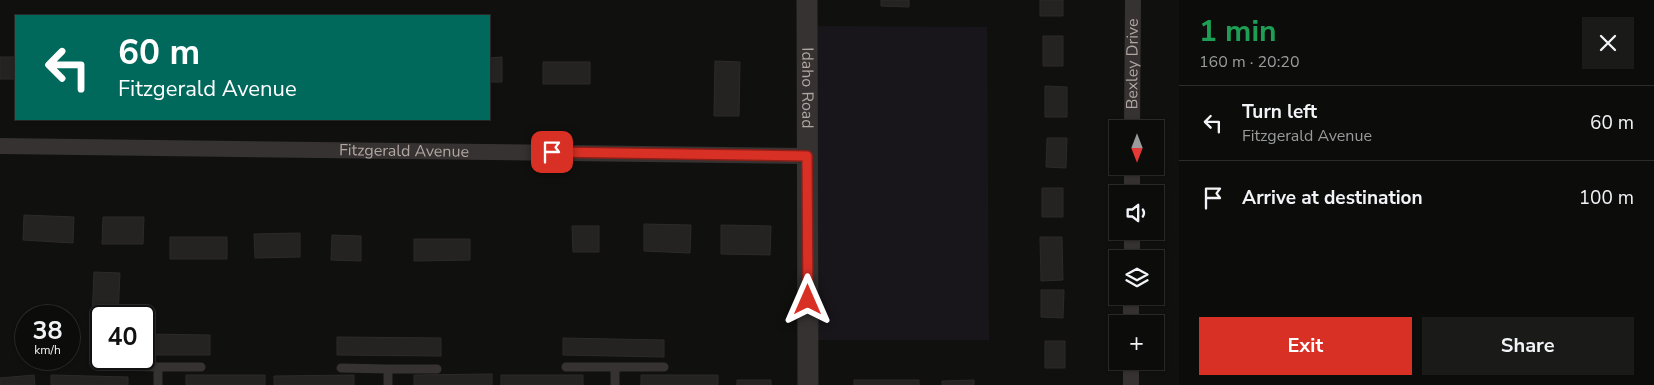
<!DOCTYPE html>
<html lang="en">
<head>
<meta charset="utf-8">
<style>
	body { margin:0; font-family:"Nunito Sans",sans-serif; background:#1a1a19; color:#f1f3f6; height:100vh; display:flex; flex-direction:column; font-size:19px; white-space:nowrap }
	* { box-sizing:border-box; margin:0 }
	p { font-size:16px; color:#9a9b9d }
	.icon { flex:none; width:28px; height:28px; fill:none; stroke:currentColor; stroke-width:2; stroke-linecap:round; stroke-linejoin:round }
	.map { position:relative; flex:1; overflow:hidden }
	.sheet { display:flex; flex-direction:column; background:#0c0c0b; width:475px }
	.sheet>* { flex:none }
	.guide { position:absolute; left:15px; top:15px; width:475px; height:105px; border-radius:0px; box-shadow:0 1px 4px #0004,0 0 0 1px #2c2c2c; background:#00695c; color:#fff; overflow:hidden }
	.needle { width:32px; rotate:180deg }
	.controls { position:absolute; left:1109px; top:120px; display:grid; gap:10px }
	.controls a { display:grid; place-items:center; width:55px; height:55px; border-radius:0px; background:#0c0c0b; box-shadow:0 1px 4px #0004,0 0 0 1px #2c2c2c; font-size:25px }
	.speed { position:absolute; left:15px; top:305px; display:flex; gap:10px; font-size:25px; font-weight:700; text-align:center }
	.speed>* { display:grid; place-content:center; width:65px; height:65px; border-radius:50%; background:#0c0c0b; box-shadow:0 1px 4px #0004,0 0 0 1px #2c2c2c; line-height:1 }
	.speed small { font-size:12px; font-weight:400 }
	.speed .limit { border:2px solid #111; border-radius:8px; background:#fff; color:#111 }
	.pin { position:absolute; display:grid; place-items:center; width:42px; height:42px; color:#fff; margin:-21px; border-radius:10px; box-shadow:0 2px 8px #0006 }
	.me { position:absolute; width:55px; margin:-28px; rotate:0deg; stroke-linejoin:round; filter:drop-shadow(0 0 4px #0008) }
	.turn { display:flex; align-items:center; gap:18px; height:105px; padding:0 20px; font-size:22px }
	.turn .icon { width:65px; height:65px; stroke-width:2.5 }
	.turn b { display:block; font-size:35px; line-height:42px }
	.round { display:grid; place-items:center; flex:none; width:52px; height:52px; border-radius:0px; background:#1a1a19 }
	.head { display:flex; align-items:center; justify-content:space-between; height:85px; padding:0 20px }
	h1 { font-size:30px; font-weight:700; line-height:38px; color:#1e9e55 }
	.action { display:flex; gap:10px; margin-top:auto; padding:10px 20px }
	.action a { flex:1; height:58px; border-radius:0px; background:#d93025; color:#fff; font-size:20px; font-weight:700; line-height:58px; text-align:center }
	.action a+a { background:#1a1a19; color:#f1f3f6 }
	ul { padding:0; list-style:none }
	li { display:flex; align-items:center; gap:15px; height:75px; padding:0 20px; border-top:1px solid #2c2c2c }
	li div { flex:1 }
	li b { display:block; font-size:19px }
	li em { font-style:normal }
	main { display:flex; flex:1; min-height:0 }
	.map>svg:first-child { display:block }
	.green { fill:#19161b }
	.building { fill:#242322; stroke:#2c2b29 }
	.lines { fill:none; stroke-linecap:round; stroke-linejoin:round }
	.service { stroke:#353231; stroke-width:9 }
	.minor { stroke:#353231; stroke-width:16 }
	.tertiary { stroke:#353231; stroke-width:21 }
	.route-casing { stroke:#8d1f18; stroke-width:12 }
	.route { stroke:#d93025; stroke-width:9 }
	.labels { text-anchor:middle; dominant-baseline:central; stroke-width:5; stroke-linejoin:round; paint-order:stroke }
	.street-label { font-size:16px; fill:#b0a5a1; stroke:#0b0b0a }
</style>
</head>
<body>
<main>
<div class="map">
<svg width="1179" height="385" viewBox="0 0 1179 385">
	<rect width="100%" height="100%" fill="#10100f"/>
	<!-- green -->
	<path class="green" d="M 807,26 L 987,27 L 989,340 L 808,340 Z"/>
	<!-- building -->
	<path class="building" d="M 881,0 L 909,0 L 909,7 L 881,6 Z
		M 1040,0 L 1063,0 L 1063,16 L 1040,16 Z
		M 1043,36 L 1063,36 L 1063,66 L 1043,66 Z
		M 0,57 L 16,57 L 16,79 L 0,79 Z
		M 502,57 L 502,82 L 489,82 L 489,58 Z
		M 715,61 L 740,62 L 739,116 L 714,116 Z
		M 543,62 L 590,62 L 590,84 L 543,84 Z
		M 1045,86 L 1067,87 L 1067,117 L 1045,117 Z
		M 1047,138 L 1067,138 L 1066,168 L 1046,167 Z
		M 1042,188 L 1063,188 L 1063,217 L 1042,217 Z
		M 24,215 L 74,217 L 73,243 L 23,240 Z
		M 103,217 L 144,217 L 143,244 L 102,244 Z
		M 644,224 L 691,225 L 690,253 L 644,251 Z
		M 721,225 L 771,226 L 770,255 L 721,254 Z
		M 572,226 L 599,226 L 599,252 L 573,252 Z
		M 300,233 L 300,257 L 255,258 L 254,234 Z
		M 332,235 L 361,236 L 361,261 L 331,260 Z
		M 170,237 L 227,237 L 227,259 L 170,259 Z
		M 1040,237 L 1062,237 L 1063,280 L 1041,281 Z
		M 414,239 L 470,239 L 470,260 L 414,261 Z
		M 94,272 L 120,273 L 118,316 L 92,318 Z
		M 1041,290 L 1064,290 L 1063,318 L 1041,317 Z
		M 144,334 L 210,335 L 210,355 L 144,355 Z
		M 337,337 L 441,338 L 441,356 L 337,355 Z
		M 563,338 L 664,340 L 664,357 L 563,355 Z
		M 1045,341 L 1065,341 L 1065,368 L 1045,368 Z
		M 492,374 L 492,385 L 414,385 L 414,375 Z
		M 34,375 L 35,385 L 0,385 L 0,378 Z
		M 51,375 L 128,377 L 128,385 L 51,385 Z
		M 186,375 L 265,375 L 265,385 L 186,385 Z
		M 354,375 L 354,385 L 274,385 L 274,376 Z
		M 501,375 L 583,375 L 583,385 L 501,385 Z
		M 641,375 L 718,375 L 718,385 L 641,385 Z
		M 737,380 L 771,380 L 771,385 L 737,385 Z
		M 854,380 L 919,380 L 919,385 L 854,385 Z
		M 974,380 L 974,385 L 942,385 L 942,381 Z"/>
	<g class="lines">
		<!-- service -->
		<path class="service" d="M 116,366 L 158,367
			M 566,367 L 615,367 L 615,385
			M 615,367 L 664,367
			M 341,368 L 388,369 L 388,385
			M 388,369 L 437,369
			M 158,385 L 158,367 L 201,367"/>
		<!-- minor -->
		<g class="minor">
			<path id="s1" d="M 1132,129 L 1133,0"/>
			<path id="s2" d="M 0,146 L 807,156"/>
			<path d="M 1132,194 L 1132,166"/>
			<path d="M 1132,259 L 1132,231"/>
			<path d="M 1131,324 L 1131,296"/>
			<path d="M 1131,385 L 1131,361"/>
		</g>
		<!-- tertiary -->
		<path class="tertiary" id="s3" d="M 807,0 L 808,385"/>
	</g>
	<g class="lines">
		<defs>
			<path id="route" d="M 552,152 L 807,156 L 808,300"/>
		</defs>
		<!-- route casing -->
		<use href="#route" class="route-casing"/>
		<!-- route -->
		<use href="#route" class="route"/>
	</g>
	<g class="labels">
		<!-- street labels -->
		<g class="street-label">
			<text stroke="none"><textPath href="#s1" startOffset="65">Bexley Drive</textPath></text>
			<text stroke="none"><textPath href="#s3" startOffset="88">Idaho Road</textPath></text>
			<text stroke="none"><textPath href="#s2" startOffset="404">Fitzgerald Avenue</textPath></text>
		</g>
	</g>
</svg>
<div class="controls">
<a><svg class="needle" viewBox="-14 -14 28 28"><path d="M0-13l5 13h-10z" fill="#e53935"/><path d="M0 13l5-13h-10z" fill="#9a9b9d"/></svg></a>
<a><svg class="icon" aria-label="sound" viewBox="0 0 24 24"><path d="M4 9h4l5-4v14l-5-4H4zM17 9q2 3 0 6"/></svg></a>
<a><svg class="icon" aria-label="layers" viewBox="0 0 24 24"><path d="M12 4l9 5-9 5-9-5zM3 14l9 5 9-5"/></svg></a>
<a>+</a>
</div>
<div class="speed"><div>38<small>km/h</small></div><div class="limit">40</div></div>
<div class="pin" style="left:552px;top:152px;background:#d93025"><svg class="icon" aria-label="arrive" viewBox="0 0 24 24"><path d="M6 21V4h12l-3 4 3 4H6"/></svg></div>
<svg class="me" style="left:808px;top:300px" viewBox="-20 -20 40 40"><path d="M0-17L14 15 0 8-14 15z" fill="#d93025" stroke="#fff" stroke-width="4"/></svg>
<div class="guide">
<div class="turn"><svg class="icon" aria-label="left" viewBox="0 0 24 24"><path d="M17 20v-9H6M10 6l-5 5 5 5"/></svg><div><b>60 m</b>Fitzgerald Avenue</div></div>
</div>
</div>
<section class="sheet">
<div class="head"><div><h1>1 min</h1><p>160 m · 20:20</p></div><a class="round"><svg class="icon" aria-label="close" viewBox="0 0 24 24"><path d="M6 6l12 12M18 6L6 18"/></svg></a></div>
<ul>
<li><svg class="icon" aria-label="left" viewBox="0 0 24 24"><path d="M17 20v-9H6M10 6l-5 5 5 5"/></svg><div><b>Turn left</b><p>Fitzgerald Avenue</p></div><em>60 m</em></li>
<li><svg class="icon" aria-label="arrive" viewBox="0 0 24 24"><path d="M6 21V4h12l-3 4 3 4H6"/></svg><div><b>Arrive at destination</b></div><em>100 m</em></li>
</ul>
<div class="action"><a>Exit</a><a>Share</a></div>
</section>
</main>
</body>
</html>
